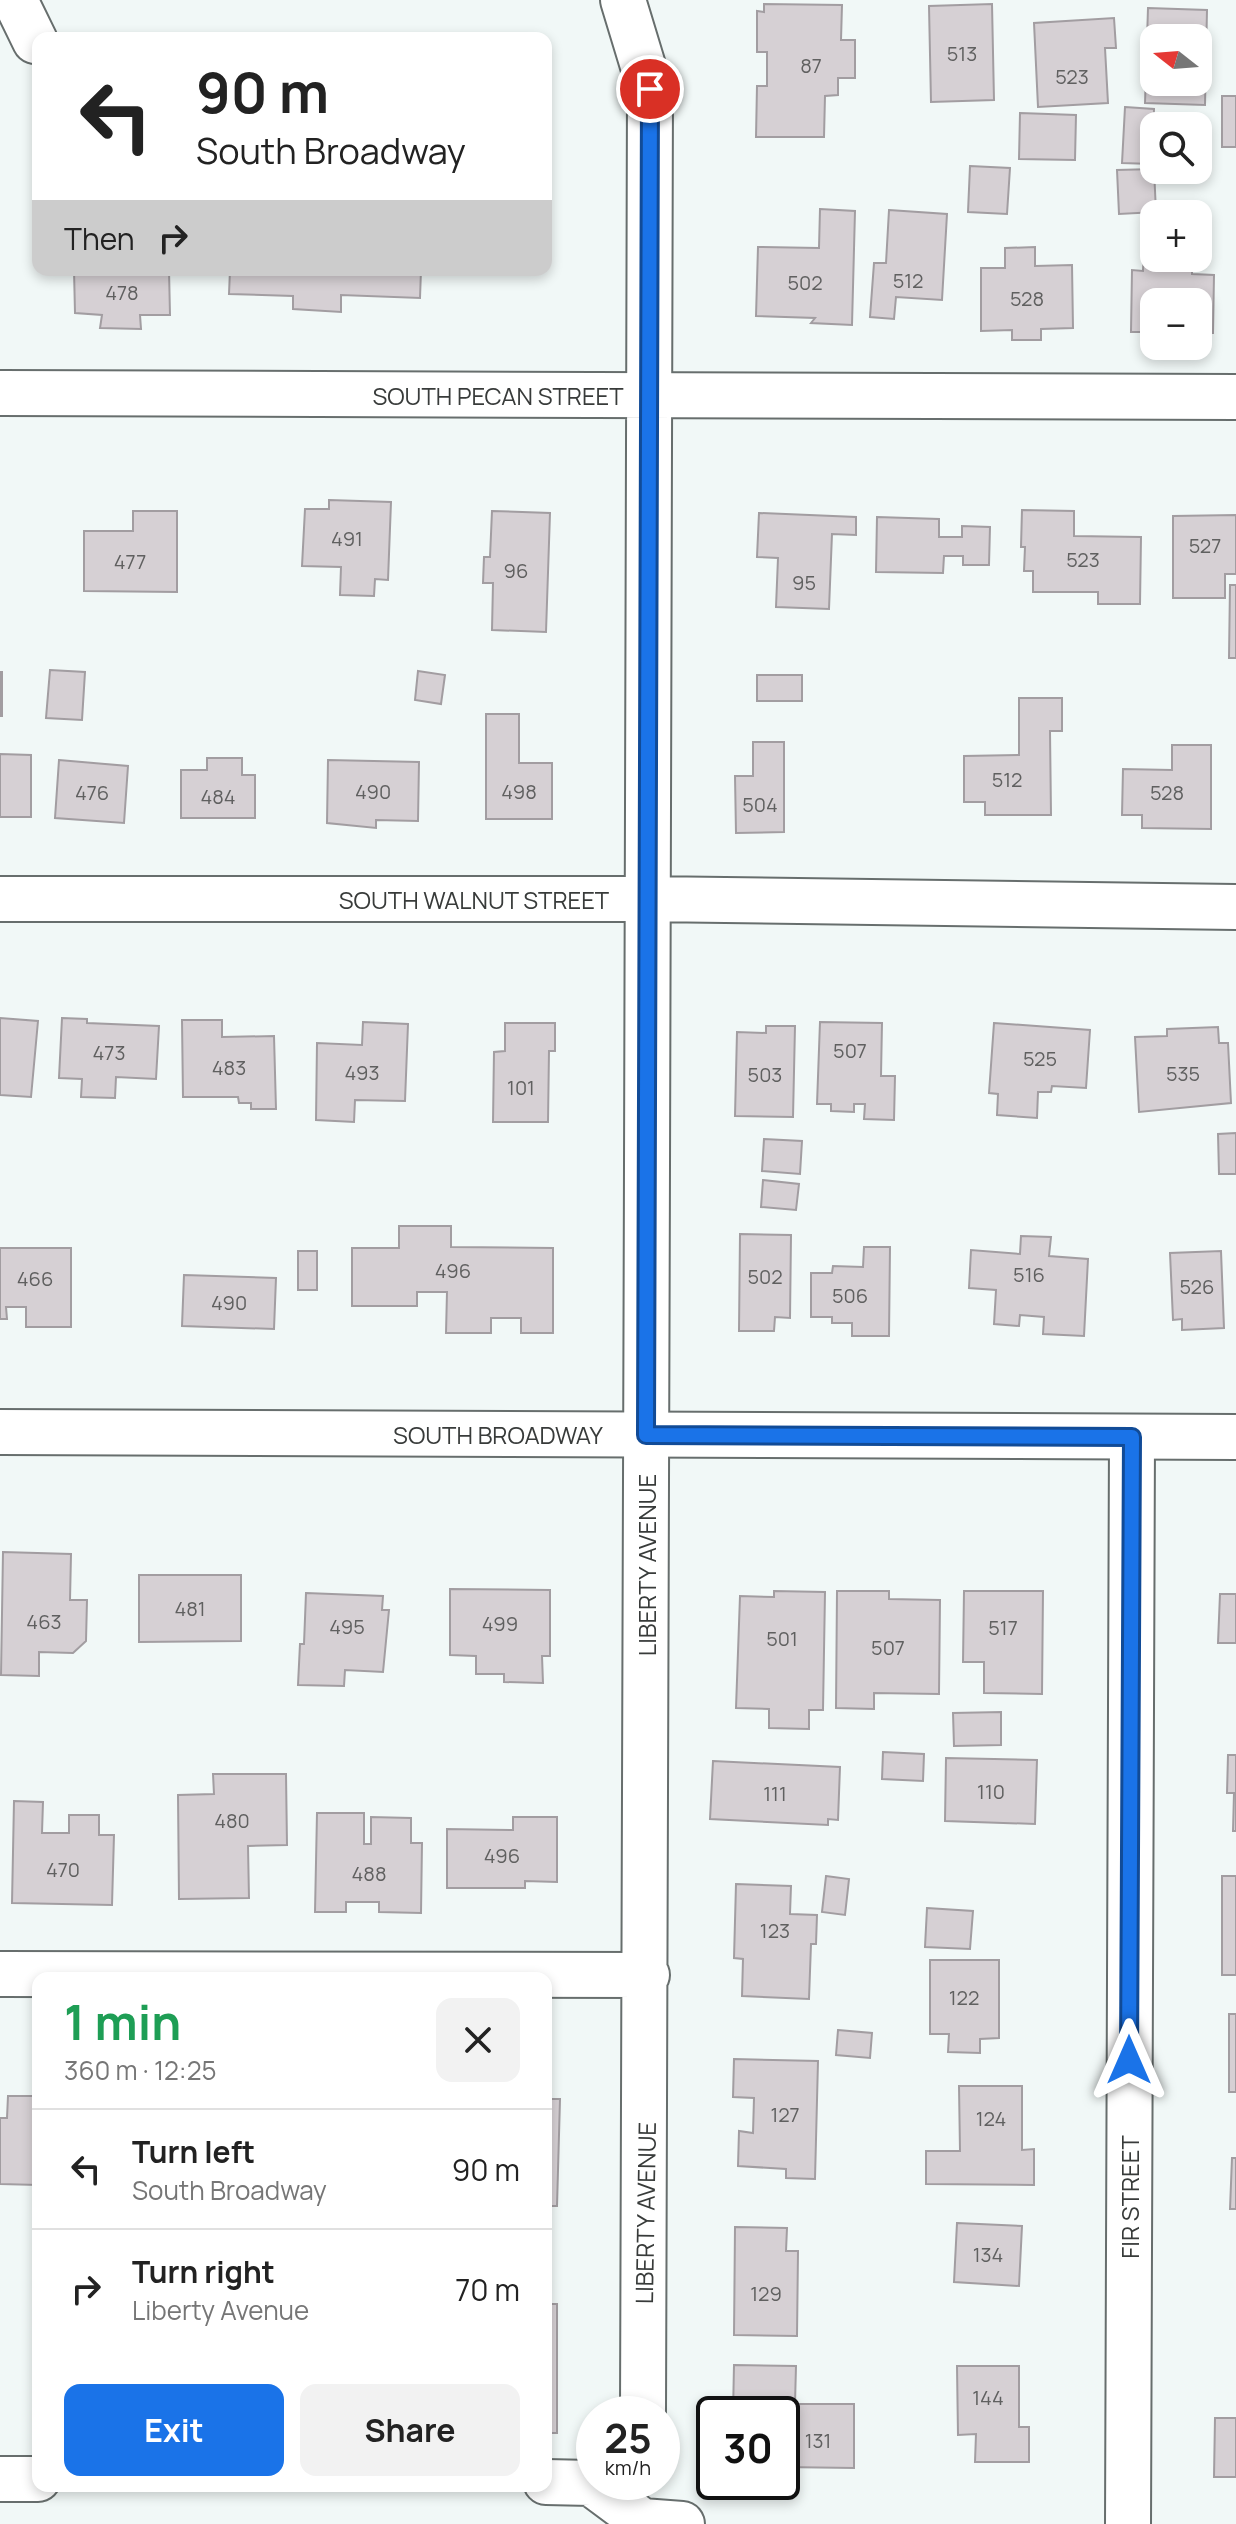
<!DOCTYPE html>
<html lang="en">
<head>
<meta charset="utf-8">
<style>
	body { margin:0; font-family:Manrope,sans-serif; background:#f2f2f2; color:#222; height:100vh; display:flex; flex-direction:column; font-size:30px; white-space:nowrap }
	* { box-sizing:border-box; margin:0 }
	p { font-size:26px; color:#767676 }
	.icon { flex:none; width:44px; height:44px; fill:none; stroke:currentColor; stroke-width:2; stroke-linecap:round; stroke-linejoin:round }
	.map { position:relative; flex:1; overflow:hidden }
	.drawer { position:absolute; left:32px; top:1972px; width:520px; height:520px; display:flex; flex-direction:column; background:#fff; border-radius:16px; box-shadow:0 4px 12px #0003 }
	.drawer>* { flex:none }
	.hud { position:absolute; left:32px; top:32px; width:520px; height:244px; border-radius:16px; box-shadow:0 4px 12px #0003; background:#fff; color:#222; overflow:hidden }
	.needle { width:52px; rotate:287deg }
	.buttons { position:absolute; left:1140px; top:24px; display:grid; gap:16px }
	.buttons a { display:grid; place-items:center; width:72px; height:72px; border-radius:16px; background:#fff; box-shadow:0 4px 12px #0003; font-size:40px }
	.speed { position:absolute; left:576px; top:2396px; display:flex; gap:16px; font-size:40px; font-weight:700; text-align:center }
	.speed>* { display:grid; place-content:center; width:104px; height:104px; border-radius:50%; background:#fff; box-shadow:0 4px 12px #0003; line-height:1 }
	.speed small { font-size:20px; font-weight:400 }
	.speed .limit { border:4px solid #111; border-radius:12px; background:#fff; color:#111 }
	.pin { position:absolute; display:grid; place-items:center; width:68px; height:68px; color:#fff; margin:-34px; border:4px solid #fff; border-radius:50%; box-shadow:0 2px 8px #0007 }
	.me { position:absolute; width:88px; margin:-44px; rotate:0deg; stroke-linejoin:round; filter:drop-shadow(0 0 6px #0008) }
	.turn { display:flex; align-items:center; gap:28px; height:168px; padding:0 32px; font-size:36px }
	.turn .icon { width:104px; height:104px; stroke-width:2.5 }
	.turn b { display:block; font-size:56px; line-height:68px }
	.then { display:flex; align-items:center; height:76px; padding:0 32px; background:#0003; gap:16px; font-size:30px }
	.round { display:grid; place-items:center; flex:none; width:84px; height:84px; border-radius:16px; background:#f2f2f2 }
	.headline { display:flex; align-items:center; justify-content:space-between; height:136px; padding:0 32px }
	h1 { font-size:48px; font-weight:700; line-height:60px; color:#1e9e55 }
	.action { display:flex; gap:16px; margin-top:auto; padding:16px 32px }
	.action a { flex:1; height:92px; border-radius:16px; background:#1a73e8; color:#fff; font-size:32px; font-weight:700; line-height:92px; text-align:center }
	.action a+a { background:#f2f2f2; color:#222 }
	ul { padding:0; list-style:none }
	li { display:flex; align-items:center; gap:24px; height:120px; padding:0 32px; border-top:2px solid #e0e0e0 }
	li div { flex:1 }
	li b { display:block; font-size:30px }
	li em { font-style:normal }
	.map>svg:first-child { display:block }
	.building { fill:#d6d0d4; stroke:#a29da1; stroke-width:2; fill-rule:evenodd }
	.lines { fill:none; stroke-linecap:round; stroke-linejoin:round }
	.street-casing { stroke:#676e6d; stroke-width:48 }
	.secondary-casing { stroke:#676e6d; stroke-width:48 }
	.street { stroke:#fff; stroke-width:44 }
	.secondary { stroke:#fff; stroke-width:44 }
	.route-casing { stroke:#114b97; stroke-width:20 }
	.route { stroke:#1a73e8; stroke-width:14 }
	.labels { text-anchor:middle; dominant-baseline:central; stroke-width:6; stroke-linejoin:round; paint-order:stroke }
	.number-label { font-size:20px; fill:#606060 }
	.street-label { font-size:24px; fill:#383b3a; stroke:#fff }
</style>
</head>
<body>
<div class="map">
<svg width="1236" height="2524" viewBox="0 0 1236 2524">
	<rect width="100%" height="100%" fill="#f1f8f7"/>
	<!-- building -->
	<path class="building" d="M 764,4 L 842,5 L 841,40 L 855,40 L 855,78 L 838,78 L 838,95 L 825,96 L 824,137 L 756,137 L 757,86 L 767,86 L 767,52 L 757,52 L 757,11 L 764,12 Z
		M 992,4 L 994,100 L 931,102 L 929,6 Z
		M 1148,8 L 1207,10 L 1205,105 L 1145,103 ZM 1154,38 L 1198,38 L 1198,82 L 1154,82 Z
		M 1114,18 L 1116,48 L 1105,48 L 1108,103 L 1038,107 L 1034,23 Z
		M 1222,96 L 1236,96 L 1236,147 L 1222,147 Z
		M 1125,107 L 1154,109 L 1152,164 L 1122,163 Z
		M 1020,113 L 1076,115 L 1075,160 L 1019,159 Z
		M 970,166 L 1010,168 L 1007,214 L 968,212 Z
		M 1154,169 L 1156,212 L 1119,214 L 1117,170 Z
		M 820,209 L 855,211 L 852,325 L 811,323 L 815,318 L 756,316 L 758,247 L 819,248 Z
		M 889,210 L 947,214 L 942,300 L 896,297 L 894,319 L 870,317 L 874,263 L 886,263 Z
		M 1151,216 L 1154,216 L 1154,258 L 1192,258 L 1192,274 L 1214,275 L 1213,333 L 1198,333 L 1198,350 L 1146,348 L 1147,332 L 1131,332 L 1132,270 L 1143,271 L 1144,247 L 1151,247 ZM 1154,302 L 1198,302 L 1198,346 L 1154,346 Z
		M 1035,247 L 1035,266 L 1072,265 L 1073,328 L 1041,329 L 1041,340 L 1012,340 L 1012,330 L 981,331 L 981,268 L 1005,268 L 1005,248 Z
		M 74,270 L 169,270 L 170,315 L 140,315 L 141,329 L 100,328 L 102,315 L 75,313 Z
		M 230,270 L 421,270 L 420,298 L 341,295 L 341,312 L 293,309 L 293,296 L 229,294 Z
		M 329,500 L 391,502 L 388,580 L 375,579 L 374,596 L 340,595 L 341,567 L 302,566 L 305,509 L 329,509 Z
		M 1022,510 L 1074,511 L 1074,536 L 1141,537 L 1140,604 L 1098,604 L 1098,592 L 1033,592 L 1033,571 L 1024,571 L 1025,547 L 1021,547 Z
		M 133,511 L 177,511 L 177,592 L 84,591 L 84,531 L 133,531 Z
		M 492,511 L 550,513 L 546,632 L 492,630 L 493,583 L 483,583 L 484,557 L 490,557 Z
		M 759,513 L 856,517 L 856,535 L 832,534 L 829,609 L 776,607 L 778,558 L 757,557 Z
		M 1236,515 L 1236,574 L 1225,574 L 1225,598 L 1173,598 L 1173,516 Z
		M 877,517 L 939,519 L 939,537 L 962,537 L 962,526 L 990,527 L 989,565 L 963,565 L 963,556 L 944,556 L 943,573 L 876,572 Z
		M 1230,585 L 1236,585 L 1236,658 L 1229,658 Z
		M 50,670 L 85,672 L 82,720 L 46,718 Z
		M 418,671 L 445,675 L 441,704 L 415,700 Z
		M 0,672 L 2,672 L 2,716 L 0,716 Z
		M 757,675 L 802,675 L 802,701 L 757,701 Z
		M 1019,698 L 1062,698 L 1062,731 L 1050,731 L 1051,815 L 985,815 L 985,802 L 964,802 L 964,756 L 1019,755 Z
		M 486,714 L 519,714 L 519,763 L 552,763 L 552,819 L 486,819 Z
		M 753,742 L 784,742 L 784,832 L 736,833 L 735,776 L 753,776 Z
		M 1172,745 L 1211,745 L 1211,829 L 1142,828 L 1142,815 L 1122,815 L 1123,769 L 1172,770 Z
		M 0,754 L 31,755 L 31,817 L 0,817 Z
		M 207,758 L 242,758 L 242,775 L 255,775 L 255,818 L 181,818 L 181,770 L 207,770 Z
		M 59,760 L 128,766 L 124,823 L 55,818 Z
		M 328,760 L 419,762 L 418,821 L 376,820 L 376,828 L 327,823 Z
		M 0,1018 L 38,1021 L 31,1097 L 0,1095 Z
		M 62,1018 L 87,1019 L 87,1023 L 159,1026 L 156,1079 L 116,1077 L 115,1098 L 81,1097 L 82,1079 L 59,1078 Z
		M 182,1020 L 222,1020 L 222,1037 L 274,1036 L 276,1109 L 251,1109 L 251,1103 L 239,1103 L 238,1097 L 183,1097 Z
		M 363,1022 L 408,1024 L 405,1101 L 355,1100 L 354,1122 L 316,1120 L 317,1043 L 362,1045 Z
		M 820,1022 L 882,1023 L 881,1076 L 895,1076 L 894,1120 L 864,1119 L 865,1104 L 854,1104 L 854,1112 L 831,1111 L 831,1104 L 817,1104 Z
		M 505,1023 L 555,1023 L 555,1051 L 549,1051 L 548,1122 L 493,1122 L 494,1052 L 505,1051 Z
		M 994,1023 L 1090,1030 L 1086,1088 L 1052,1086 L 1051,1092 L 1038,1092 L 1037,1118 L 997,1115 L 998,1094 L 989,1093 Z
		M 766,1026 L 795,1026 L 793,1117 L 735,1116 L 737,1032 L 766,1033 Z
		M 1218,1027 L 1219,1043 L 1228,1043 L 1231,1103 L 1139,1112 L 1135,1037 L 1167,1036 L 1167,1029 Z
		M 1236,1133 L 1236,1174 L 1219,1174 L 1218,1134 Z
		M 764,1139 L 802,1141 L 800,1174 L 762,1171 Z
		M 763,1180 L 799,1184 L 796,1210 L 761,1207 Z
		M 399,1226 L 451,1226 L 451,1247 L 553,1248 L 553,1333 L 521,1333 L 521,1318 L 491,1318 L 491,1333 L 446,1333 L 447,1292 L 417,1292 L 417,1306 L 352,1306 L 352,1248 L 399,1248 Z
		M 740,1234 L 791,1235 L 790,1318 L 775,1317 L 774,1331 L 739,1331 Z
		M 1021,1236 L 1051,1237 L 1049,1256 L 1088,1259 L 1084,1336 L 1043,1334 L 1044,1317 L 1020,1315 L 1019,1326 L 994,1324 L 996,1290 L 969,1288 L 971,1250 L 1020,1254 Z
		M 864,1247 L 890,1247 L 889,1336 L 852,1336 L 852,1323 L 832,1323 L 832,1317 L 811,1317 L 811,1273 L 832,1273 L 833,1266 L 863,1267 Z
		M 0,1248 L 71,1248 L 71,1327 L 26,1327 L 26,1307 L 6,1307 L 7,1319 L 0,1319 Z
		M 298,1251 L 317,1251 L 317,1290 L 298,1290 Z
		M 1221,1251 L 1224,1328 L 1182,1330 L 1182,1319 L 1173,1320 L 1170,1253 Z
		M 184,1275 L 276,1278 L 274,1329 L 182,1326 Z
		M 3,1552 L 71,1554 L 70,1600 L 87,1600 L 86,1641 L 73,1653 L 39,1652 L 39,1676 L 1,1675 Z
		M 139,1575 L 241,1575 L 241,1641 L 139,1642 Z
		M 450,1589 L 550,1590 L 550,1656 L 542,1656 L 543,1683 L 504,1682 L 504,1674 L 476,1674 L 476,1656 L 450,1655 Z
		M 774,1591 L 825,1592 L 823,1710 L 809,1710 L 809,1729 L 769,1728 L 769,1709 L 736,1708 L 740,1596 L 774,1597 Z
		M 837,1591 L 889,1591 L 889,1599 L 940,1600 L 939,1694 L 874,1693 L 874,1709 L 836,1708 Z
		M 964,1591 L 1043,1591 L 1042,1694 L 984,1693 L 984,1662 L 963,1662 Z
		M 306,1593 L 383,1596 L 382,1610 L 389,1610 L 383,1672 L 345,1670 L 344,1686 L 298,1685 L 300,1644 L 304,1644 Z
		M 1220,1594 L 1236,1594 L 1236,1643 L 1218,1643 Z
		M 1001,1712 L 1001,1745 L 954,1746 L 953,1713 Z
		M 883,1752 L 924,1754 L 923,1781 L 882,1779 Z
		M 1228,1755 L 1236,1755 L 1236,1831 L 1233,1831 L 1234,1793 L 1227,1793 Z
		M 946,1758 L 1037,1760 L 1035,1824 L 945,1821 Z
		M 713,1761 L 840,1767 L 838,1820 L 828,1819 L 828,1825 L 710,1819 Z
		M 213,1774 L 286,1774 L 287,1845 L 248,1846 L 249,1898 L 179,1899 L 178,1795 L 214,1794 Z
		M 14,1801 L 43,1802 L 42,1833 L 69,1833 L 69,1815 L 99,1815 L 99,1835 L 114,1835 L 112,1905 L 12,1903 Z
		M 317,1813 L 364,1813 L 364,1844 L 371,1844 L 371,1817 L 411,1818 L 411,1843 L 422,1843 L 421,1913 L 379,1912 L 379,1902 L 346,1902 L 346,1912 L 315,1912 Z
		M 513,1817 L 557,1817 L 557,1882 L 525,1881 L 525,1888 L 447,1888 L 447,1829 L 513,1830 Z
		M 826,1876 L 849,1879 L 845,1915 L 822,1912 Z
		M 1222,1876 L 1236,1876 L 1236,1975 L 1222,1975 Z
		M 736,1884 L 791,1886 L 790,1914 L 817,1915 L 816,1944 L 811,1944 L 809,1999 L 742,1996 L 743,1959 L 734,1958 Z
		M 927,1908 L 973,1911 L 970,1949 L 925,1947 Z
		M 930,1960 L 999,1960 L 999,2038 L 980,2039 L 980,2053 L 948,2052 L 949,2034 L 930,2034 Z
		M 1229,2014 L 1236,2014 L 1236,2092 L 1229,2092 Z
		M 838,2030 L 872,2033 L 870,2058 L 836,2055 Z
		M 734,2059 L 818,2061 L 815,2179 L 786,2178 L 786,2169 L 738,2166 L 739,2131 L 753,2133 L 754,2098 L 733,2097 Z
		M 959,2086 L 1022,2086 L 1022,2150 L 1034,2149 L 1034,2185 L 926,2184 L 926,2151 L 960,2151 Z
		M 8,2096 L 38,2096 L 38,2185 L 0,2184 L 0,2118 L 7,2118 Z
		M 546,2099 L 560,2099 L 557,2206 L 546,2206 Z
		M 1232,2158 L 1236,2158 L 1236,2209 L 1230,2209 Z
		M 957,2223 L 1022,2226 L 1019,2286 L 954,2282 Z
		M 735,2227 L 787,2228 L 786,2251 L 798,2251 L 797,2336 L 734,2335 Z
		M 546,2270 L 549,2270 L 549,2304 L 557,2304 L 557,2433 L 546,2433 Z
		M 734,2365 L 796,2366 L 795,2404 L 854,2404 L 854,2468 L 782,2467 L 782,2414 L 733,2414 Z
		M 957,2366 L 1019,2366 L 1019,2427 L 1029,2427 L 1029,2462 L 975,2462 L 976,2434 L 958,2435 Z
		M 1215,2418 L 1236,2418 L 1236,2477 L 1214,2477 Z"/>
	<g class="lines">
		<defs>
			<path id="street" d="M 15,0 L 35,41
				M 623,0 L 650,89 C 644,864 650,1639 643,2414
				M 0,393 L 1236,397
				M 0,899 L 648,899 L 1236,907
				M 0,1974 L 647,1975
				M 0,2479 L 38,2479
				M 546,2482 L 591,2483 L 642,2521 L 682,2524
				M 1128,2524 L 1132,1437"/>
			<path id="secondary" d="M 0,1432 L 1236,1437"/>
		</defs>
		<!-- street casing -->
		<use href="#street" class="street-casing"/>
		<!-- secondary casing -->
		<use href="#secondary" class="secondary-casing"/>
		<!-- street -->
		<use href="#street" class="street"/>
		<!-- secondary -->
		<use href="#secondary" class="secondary"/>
	</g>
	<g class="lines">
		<defs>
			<path id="route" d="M 650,89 L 646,1435 L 1132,1437 L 1129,2060"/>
		</defs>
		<!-- route casing -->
		<use href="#route" class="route-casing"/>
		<!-- route -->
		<use href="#route" class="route"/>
	</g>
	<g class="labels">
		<!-- number labels -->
		<g class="number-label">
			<text x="962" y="53">513</text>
			<text x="811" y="65">87</text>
			<text x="1072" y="76">523</text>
			<text x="908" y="280">512</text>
			<text x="805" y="282">502</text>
			<text x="122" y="292">478</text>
			<text x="1027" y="298">528</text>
			<text x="347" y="538">491</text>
			<text x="1205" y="545">527</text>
			<text x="1083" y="559">523</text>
			<text x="130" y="561">477</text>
			<text x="516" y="570">96</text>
			<text x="804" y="582">95</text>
			<text x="1007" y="779">512</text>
			<text x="373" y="791">490</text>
			<text x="519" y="791">498</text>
			<text x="92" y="792">476</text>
			<text x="1167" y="792">528</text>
			<text x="218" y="796">484</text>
			<text x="760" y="804">504</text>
			<text x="850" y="1050">507</text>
			<text x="109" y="1052">473</text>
			<text x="1040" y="1058">525</text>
			<text x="229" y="1067">483</text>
			<text x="362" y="1072">493</text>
			<text x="1183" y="1073">535</text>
			<text x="765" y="1074">503</text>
			<text x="521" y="1087">101</text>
			<text x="453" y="1270">496</text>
			<text x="1029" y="1274">516</text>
			<text x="765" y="1276">502</text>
			<text x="35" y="1278">466</text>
			<text x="1197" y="1286">526</text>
			<text x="850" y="1295">506</text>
			<text x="229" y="1302">490</text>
			<text x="190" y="1608">481</text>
			<text x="44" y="1621">463</text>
			<text x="500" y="1623">499</text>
			<text x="347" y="1626">495</text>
			<text x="1003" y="1627">517</text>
			<text x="782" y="1638">501</text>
			<text x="888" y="1647">507</text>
			<text x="991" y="1791">110</text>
			<text x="775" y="1793">111</text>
			<text x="232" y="1820">480</text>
			<text x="502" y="1855">496</text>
			<text x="63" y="1869">470</text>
			<text x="369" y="1873">488</text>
			<text x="775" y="1930">123</text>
			<text x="964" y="1997">122</text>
			<text x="785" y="2114">127</text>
			<text x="991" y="2118">124</text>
			<text x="988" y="2254">134</text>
			<text x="766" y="2293">129</text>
			<text x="988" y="2397">144</text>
			<text x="818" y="2440">131</text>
		</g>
		<!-- street labels -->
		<g class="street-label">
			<text x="498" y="395">SOUTH PECAN STREET</text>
			<text x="474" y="899">SOUTH WALNUT STREET</text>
			<text x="498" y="1434">SOUTH BROADWAY</text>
			<text transform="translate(646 1565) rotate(-90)">LIBERTY AVENUE</text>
			<text transform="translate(1129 2197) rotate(-90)">FIR STREET</text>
			<text transform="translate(645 2213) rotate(-89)">LIBERTY AVENUE</text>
		</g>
	</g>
</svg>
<div class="buttons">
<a><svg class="needle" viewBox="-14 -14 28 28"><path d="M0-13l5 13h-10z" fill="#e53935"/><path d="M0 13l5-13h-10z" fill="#767676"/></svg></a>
<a><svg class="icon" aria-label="search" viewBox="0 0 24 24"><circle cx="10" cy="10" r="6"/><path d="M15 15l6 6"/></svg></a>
<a>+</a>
<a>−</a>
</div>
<div class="speed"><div>25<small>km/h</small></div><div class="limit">30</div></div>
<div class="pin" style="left:650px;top:89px;background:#d93025"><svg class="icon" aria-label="arrive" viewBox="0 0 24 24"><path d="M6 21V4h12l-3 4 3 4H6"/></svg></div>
<svg class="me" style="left:1129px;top:2060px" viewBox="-20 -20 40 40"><path d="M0-17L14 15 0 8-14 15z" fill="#1a73e8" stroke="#fff" stroke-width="4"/></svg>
<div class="hud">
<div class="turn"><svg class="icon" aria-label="left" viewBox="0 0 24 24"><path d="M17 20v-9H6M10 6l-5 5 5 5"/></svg><div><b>90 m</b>South Broadway</div></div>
<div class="then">Then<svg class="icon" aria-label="right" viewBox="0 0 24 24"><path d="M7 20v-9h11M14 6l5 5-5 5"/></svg></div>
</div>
<section class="drawer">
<div class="headline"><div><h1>1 min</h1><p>360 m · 12:25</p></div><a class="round"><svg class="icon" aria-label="close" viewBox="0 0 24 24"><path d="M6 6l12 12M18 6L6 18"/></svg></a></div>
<ul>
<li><svg class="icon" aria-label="left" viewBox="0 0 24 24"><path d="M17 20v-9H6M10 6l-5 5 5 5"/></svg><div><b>Turn left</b><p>South Broadway</p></div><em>90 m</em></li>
<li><svg class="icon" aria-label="right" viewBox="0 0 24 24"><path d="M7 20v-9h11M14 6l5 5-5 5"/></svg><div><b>Turn right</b><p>Liberty Avenue</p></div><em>70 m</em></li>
</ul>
<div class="action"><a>Exit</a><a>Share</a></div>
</section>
</div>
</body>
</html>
